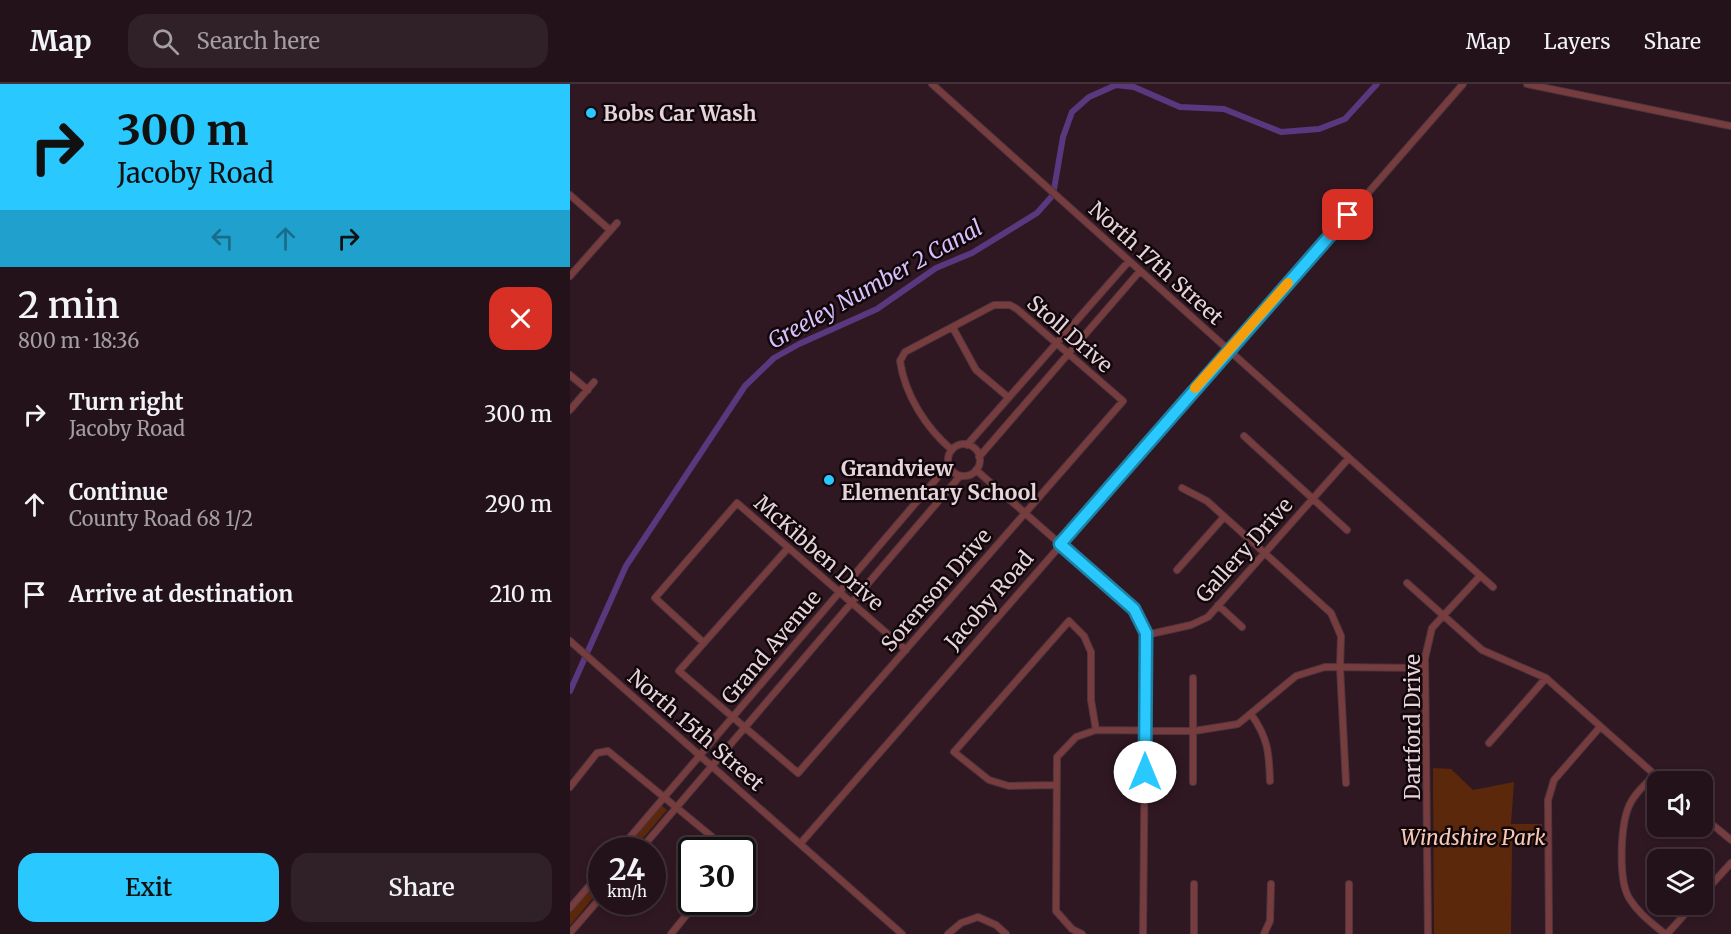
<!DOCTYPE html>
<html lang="en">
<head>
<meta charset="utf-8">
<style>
	body { margin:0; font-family:Merriweather,serif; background:#302027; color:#f1f3f6; height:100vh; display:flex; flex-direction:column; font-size:22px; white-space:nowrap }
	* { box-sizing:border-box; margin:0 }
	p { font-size:20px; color:#a39ea2 }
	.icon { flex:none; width:33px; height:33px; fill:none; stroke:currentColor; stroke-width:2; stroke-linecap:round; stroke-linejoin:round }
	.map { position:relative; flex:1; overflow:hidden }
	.drawer { display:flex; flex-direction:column; background:#24121a; width:570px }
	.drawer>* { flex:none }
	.banner { background:#29c8ff; color:#111; overflow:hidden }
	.buttons { position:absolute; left:1077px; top:687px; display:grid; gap:12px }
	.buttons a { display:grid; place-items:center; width:66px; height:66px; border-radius:12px; background:#24121a; box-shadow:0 3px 9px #0003,0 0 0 2px #413239; font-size:30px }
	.speed { position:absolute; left:18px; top:753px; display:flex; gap:12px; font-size:30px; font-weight:700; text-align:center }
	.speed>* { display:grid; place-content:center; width:78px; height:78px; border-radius:50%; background:#24121a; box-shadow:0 3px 9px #0003,0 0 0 2px #413239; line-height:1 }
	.speed small { font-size:15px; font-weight:400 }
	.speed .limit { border:3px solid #111; border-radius:9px; background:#fff; color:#111 }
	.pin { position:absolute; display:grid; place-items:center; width:51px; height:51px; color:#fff; margin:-26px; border-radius:12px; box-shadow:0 3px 9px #0006 }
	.me { position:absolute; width:66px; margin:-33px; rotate:0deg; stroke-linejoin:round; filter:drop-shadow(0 0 4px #0008) }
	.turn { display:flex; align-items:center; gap:21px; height:126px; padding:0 18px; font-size:27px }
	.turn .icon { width:78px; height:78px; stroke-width:2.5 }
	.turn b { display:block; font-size:42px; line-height:51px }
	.lanes { display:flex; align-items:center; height:57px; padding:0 18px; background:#0003; justify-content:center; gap:30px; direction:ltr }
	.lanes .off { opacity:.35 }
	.round { display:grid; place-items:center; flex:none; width:63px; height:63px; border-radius:18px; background:#302027 }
	.overview { display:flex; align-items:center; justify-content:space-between; height:102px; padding:0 18px }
	h1 { font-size:36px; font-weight:600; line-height:45px }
	.button { display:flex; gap:12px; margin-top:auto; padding:12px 18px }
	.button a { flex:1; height:69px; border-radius:18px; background:#29c8ff; color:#111; font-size:24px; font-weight:600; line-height:69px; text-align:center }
	.button a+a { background:#302027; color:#f1f3f6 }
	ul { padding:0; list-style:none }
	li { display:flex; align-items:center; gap:18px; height:90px; padding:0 18px }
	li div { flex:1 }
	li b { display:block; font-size:22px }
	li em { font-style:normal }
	header { display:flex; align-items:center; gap:36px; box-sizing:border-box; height:84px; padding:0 30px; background:#24121a; border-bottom:2px solid #413239 }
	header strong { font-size:28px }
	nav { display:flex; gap:33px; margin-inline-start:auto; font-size:21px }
	.search { width:420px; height:54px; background:#302027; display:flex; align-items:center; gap:15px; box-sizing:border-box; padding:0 21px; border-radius:18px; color:#a39ea2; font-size:22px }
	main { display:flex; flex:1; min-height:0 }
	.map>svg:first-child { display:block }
	.green { fill:#5b280c }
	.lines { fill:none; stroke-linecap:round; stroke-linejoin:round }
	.canal { stroke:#5a387f; stroke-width:6 }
	.minor-casing { stroke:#4d363f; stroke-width:8 }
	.minor { stroke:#773d3e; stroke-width:6 }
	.route-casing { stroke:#1b82a6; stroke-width:15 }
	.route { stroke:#29c8ff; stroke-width:10 }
	.slow { stroke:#f59e0b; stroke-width:10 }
	.poi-dot { fill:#29c8ff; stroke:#11070b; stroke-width:2 }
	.labels { text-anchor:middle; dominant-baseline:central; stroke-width:5; stroke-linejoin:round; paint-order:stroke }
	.poi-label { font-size:21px; font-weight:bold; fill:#e5d4da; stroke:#11070b; text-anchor:start }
	.street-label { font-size:21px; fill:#e5d4da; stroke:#11070b }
	.park-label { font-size:21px; font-style:italic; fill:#f7c9b5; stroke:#11070b }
	.water-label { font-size:22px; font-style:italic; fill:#d9bffc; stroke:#11070b }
</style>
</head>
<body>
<header>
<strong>Map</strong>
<div class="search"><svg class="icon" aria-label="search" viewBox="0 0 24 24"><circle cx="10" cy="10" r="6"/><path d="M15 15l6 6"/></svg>Search here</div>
<nav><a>Map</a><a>Layers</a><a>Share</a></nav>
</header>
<main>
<section class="drawer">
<div class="banner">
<div class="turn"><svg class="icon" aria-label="right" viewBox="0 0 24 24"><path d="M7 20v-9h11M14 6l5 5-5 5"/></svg><div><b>300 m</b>Jacoby Road</div></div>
<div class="lanes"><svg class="icon off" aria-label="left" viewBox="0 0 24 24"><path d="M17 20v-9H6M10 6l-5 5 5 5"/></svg><svg class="icon off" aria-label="ahead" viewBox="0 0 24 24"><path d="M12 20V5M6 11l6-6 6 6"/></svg><svg class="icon" aria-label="right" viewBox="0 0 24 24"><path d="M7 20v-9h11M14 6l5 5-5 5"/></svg></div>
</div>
<div class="overview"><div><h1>2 min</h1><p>800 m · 18:36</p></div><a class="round" style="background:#d93025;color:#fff"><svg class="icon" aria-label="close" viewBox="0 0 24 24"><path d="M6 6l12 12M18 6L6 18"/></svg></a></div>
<ul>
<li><svg class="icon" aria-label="right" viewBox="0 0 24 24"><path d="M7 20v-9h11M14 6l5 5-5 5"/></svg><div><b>Turn right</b><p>Jacoby Road</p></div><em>300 m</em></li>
<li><svg class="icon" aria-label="ahead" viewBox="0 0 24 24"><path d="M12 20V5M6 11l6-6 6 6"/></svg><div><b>Continue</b><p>County Road 68 1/2</p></div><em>290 m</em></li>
<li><svg class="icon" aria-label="arrive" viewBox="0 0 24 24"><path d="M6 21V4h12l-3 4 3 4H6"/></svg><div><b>Arrive at destination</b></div><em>210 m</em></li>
</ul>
<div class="button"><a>Exit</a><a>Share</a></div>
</section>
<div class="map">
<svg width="1161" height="850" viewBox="0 0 1161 850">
	<rect width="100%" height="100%" fill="#301822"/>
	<!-- green -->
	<path class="green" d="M 863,684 L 881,685 L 903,706 L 944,698 L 941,740 L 972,740 L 972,759 L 942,760 L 941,850 L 864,850 Z
		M 90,720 L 97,726 L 63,766 L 52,766 Z
		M 31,791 L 31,804 L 0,842 L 0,828 Z"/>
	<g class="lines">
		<!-- canal -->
		<path class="canal" d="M 0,607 L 56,482 L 175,302 L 204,274 L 229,260 L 307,225 L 366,184 L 402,169 L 467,129 L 483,111 L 493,53 L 502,28 L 519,13 L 546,1 L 564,3 L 610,23 L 654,25 L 711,48 L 749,45 L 775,35 L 807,0"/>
		<defs>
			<path id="minor" d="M 362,0 L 923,503
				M 957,0 L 1161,42
				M 0,111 L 40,146
				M 0,192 L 47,139
				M 383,244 L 406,286 L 438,313
				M 0,291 L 18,306
				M 0,326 L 24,298
				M 674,352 L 777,446
				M378 376a16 16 0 1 1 32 0a16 16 0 1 1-32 0Z
				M 397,361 L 559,177
				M 409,373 L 570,187
				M 406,386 L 564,525 L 576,549 L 573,850
				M 612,404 L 637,417 L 761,529 L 771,552 L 770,583 L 776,699
				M 218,464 L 109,587 L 228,689 L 553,317 L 447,225 L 440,221 L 424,221 L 335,268 L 330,277 C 335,311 356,344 382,366
				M 607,486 L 654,433
				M 837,499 L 912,566 L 976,594 L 1093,698
				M 648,521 L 672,543
				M 576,551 L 621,541 L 638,533 L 778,375
				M 0,557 L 332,850
				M 134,559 L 85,514 L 167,419 L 336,566
				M 681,630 C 698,654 699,668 700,697
				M 919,659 L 976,594
				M 1085,690 C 1077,699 1066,708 1061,718 C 1050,737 1048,795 1059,814 C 1068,829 1082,839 1095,850
				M 623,698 L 623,594
				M 485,701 L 439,702 L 419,696 L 384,668 L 499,537 L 514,552 L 521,568 L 521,616 L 526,646
				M 0,703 L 27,669 L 38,667 L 158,766
				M 1132,732 L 1161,756
				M 230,760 L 893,0
				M 49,766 L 379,380
				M 70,766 L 390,392
				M 779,800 L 779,850
				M 1132,811 L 1161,779
				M 0,824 L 32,787
				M 0,849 L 32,812
				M 101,850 L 127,818
				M 378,850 L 391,839 L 408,833 L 426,841 L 436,850
				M 512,850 L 502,845 L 486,827 L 487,673 L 506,653 L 526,646 L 624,647 L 668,640 L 726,592 L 755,583 L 855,584
				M 624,850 L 624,800
				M 694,850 L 700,837 L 701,800
				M 858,850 L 855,574 L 862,544 L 910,492
				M 979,850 L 978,716 L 984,696 L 1030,643
				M 1097,850 L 1124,820"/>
		</defs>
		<!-- minor casing -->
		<use href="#minor" class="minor-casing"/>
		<!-- minor -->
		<use href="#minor" class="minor"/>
	</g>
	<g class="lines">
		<defs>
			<path id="route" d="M 575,688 L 576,549 L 564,525 L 490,460 L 778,131"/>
		</defs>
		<!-- route casing -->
		<use href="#route" class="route-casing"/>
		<!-- route -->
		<use href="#route" class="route"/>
		<!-- slow -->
		<path class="slow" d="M 625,304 L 718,199"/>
	</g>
	<!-- markers -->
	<g class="poi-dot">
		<circle cx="21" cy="29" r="6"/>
		<circle cx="259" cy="396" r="6"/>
	</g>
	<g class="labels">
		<!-- poi labels -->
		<g class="poi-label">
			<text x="33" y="29">Bobs Car Wash</text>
			<text x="271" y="384">Grandview<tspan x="271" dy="24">Elementary School</tspan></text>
		</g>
		<!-- street labels -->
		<g class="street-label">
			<text transform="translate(586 179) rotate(42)">North 17th Street</text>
			<text transform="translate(500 250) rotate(41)">Stoll Drive</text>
			<text transform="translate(674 466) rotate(-48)">Gallery Drive</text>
			<text transform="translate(249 469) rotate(41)">McKibben Drive</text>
			<text transform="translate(366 506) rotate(-49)">Sorenson Drive</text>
			<text transform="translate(419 516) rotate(-49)">Jacoby Road</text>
			<text transform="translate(201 563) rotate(-50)">Grand Avenue</text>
			<text transform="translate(842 643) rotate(-90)">Dartford Drive</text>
			<text transform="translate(126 646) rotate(41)">North 15th Street</text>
		</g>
		<!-- park labels -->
		<g class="park-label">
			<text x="903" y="753">Windshire Park</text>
		</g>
		<!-- water labels -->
		<g class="water-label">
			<text transform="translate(305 200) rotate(-29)">Greeley Number 2 Canal</text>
		</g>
	</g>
</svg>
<div class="buttons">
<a><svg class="icon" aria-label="sound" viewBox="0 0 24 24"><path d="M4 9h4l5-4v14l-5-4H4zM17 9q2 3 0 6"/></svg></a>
<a><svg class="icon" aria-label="layers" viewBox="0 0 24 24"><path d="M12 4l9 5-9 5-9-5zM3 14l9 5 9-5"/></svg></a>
</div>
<div class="speed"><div>24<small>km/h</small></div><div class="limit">30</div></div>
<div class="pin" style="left:778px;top:131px;background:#d93025"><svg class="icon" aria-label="arrive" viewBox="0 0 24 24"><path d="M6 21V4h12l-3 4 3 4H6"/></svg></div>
<svg class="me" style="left:575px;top:688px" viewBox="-20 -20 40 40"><circle r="19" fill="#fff"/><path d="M0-13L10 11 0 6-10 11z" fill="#29c8ff"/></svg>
</div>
</main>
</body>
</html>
